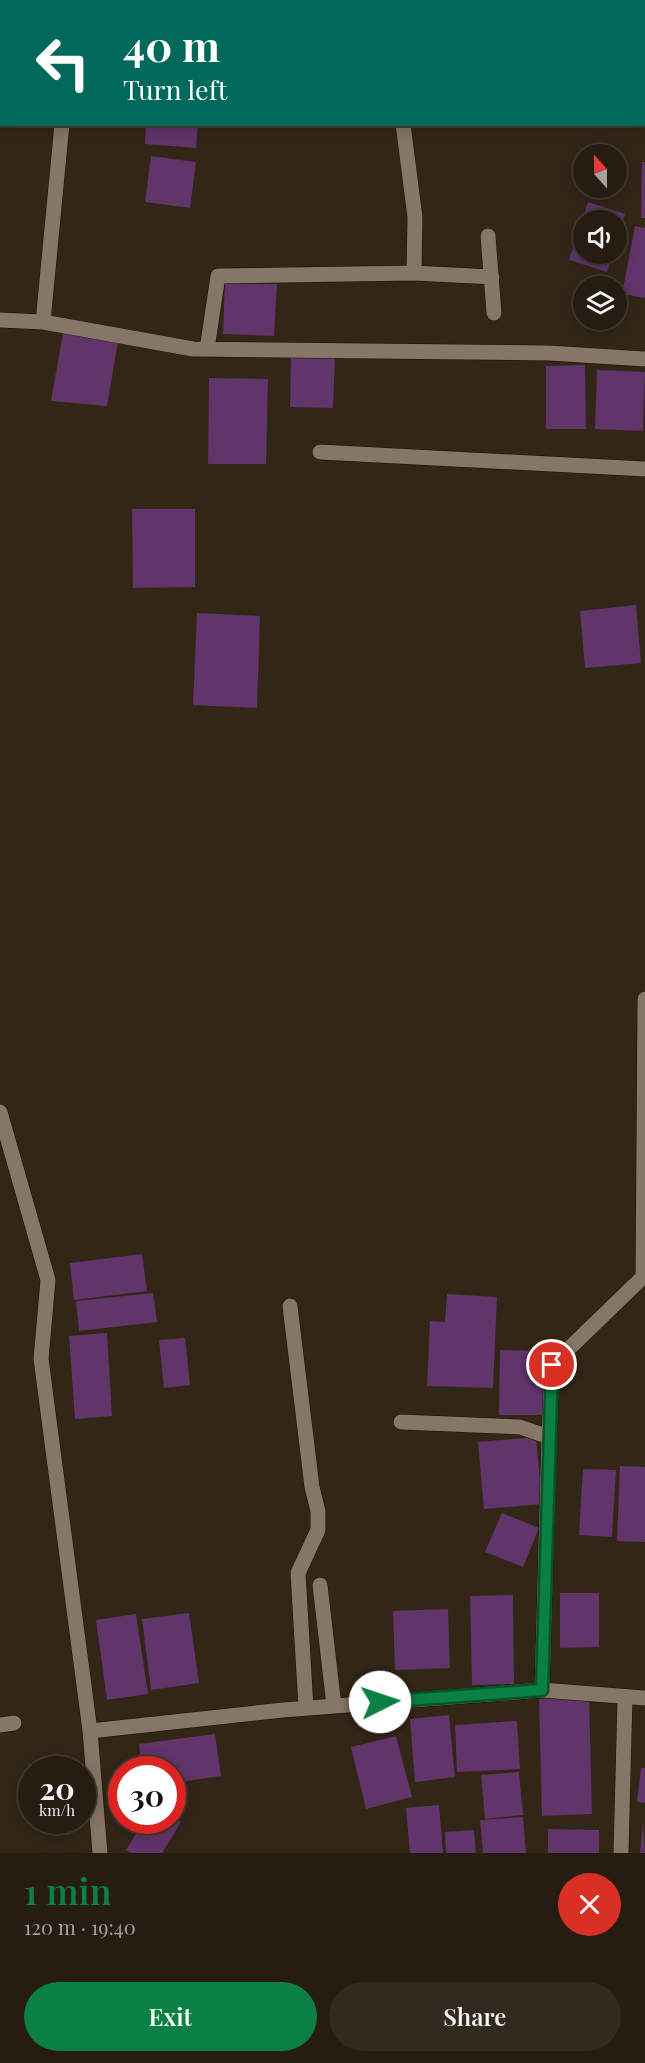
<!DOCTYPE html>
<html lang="en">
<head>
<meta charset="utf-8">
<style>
	body { margin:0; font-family:"Playfair Display",serif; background:#32291f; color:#f1f3f6; height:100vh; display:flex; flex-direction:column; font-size:22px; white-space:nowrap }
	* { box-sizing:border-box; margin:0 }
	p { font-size:20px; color:#a4a19f }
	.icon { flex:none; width:33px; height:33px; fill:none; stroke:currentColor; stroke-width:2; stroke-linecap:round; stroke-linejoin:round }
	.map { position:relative; height:1853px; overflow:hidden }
	.sheet { display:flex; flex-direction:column; background:#261c11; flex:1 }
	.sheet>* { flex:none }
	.banner { position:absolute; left:0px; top:0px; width:645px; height:126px; box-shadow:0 3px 15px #0003,0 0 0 2px #423a31; background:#00695c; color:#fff; overflow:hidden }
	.needle { width:39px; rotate:339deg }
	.fabs { position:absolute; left:573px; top:144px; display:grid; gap:12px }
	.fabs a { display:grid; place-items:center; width:54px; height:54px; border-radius:50%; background:#261c11; box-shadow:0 3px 15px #0003,0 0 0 2px #423a31; font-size:30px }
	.speed { position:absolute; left:18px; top:1756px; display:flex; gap:12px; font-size:30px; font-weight:700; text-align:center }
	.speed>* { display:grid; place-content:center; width:78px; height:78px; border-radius:50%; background:#261c11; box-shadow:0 3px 15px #0003,0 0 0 2px #423a31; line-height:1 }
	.speed small { font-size:15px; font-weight:400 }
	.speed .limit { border:9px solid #d22; background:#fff; color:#111 }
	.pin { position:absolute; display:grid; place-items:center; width:51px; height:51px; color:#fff; margin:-26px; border:3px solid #fff; border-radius:50%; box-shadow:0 2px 6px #0007 }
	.me { position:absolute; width:66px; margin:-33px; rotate:86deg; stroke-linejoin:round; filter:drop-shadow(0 0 4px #0008) }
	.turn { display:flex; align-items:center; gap:21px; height:126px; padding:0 24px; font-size:27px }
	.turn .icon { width:78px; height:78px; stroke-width:2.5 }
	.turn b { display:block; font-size:42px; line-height:51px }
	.round { display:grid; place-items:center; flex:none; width:63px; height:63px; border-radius:32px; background:#32291f }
	.summary { display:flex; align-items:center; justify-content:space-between; height:102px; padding:0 24px }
	h1 { font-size:36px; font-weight:600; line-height:45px; color:#0b8043 }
	.primary-button { display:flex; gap:12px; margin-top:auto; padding:12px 24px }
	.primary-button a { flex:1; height:69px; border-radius:36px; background:#0b8043; color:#fff; font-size:24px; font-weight:600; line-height:69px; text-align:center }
	.primary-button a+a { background:#32291f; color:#f1f3f6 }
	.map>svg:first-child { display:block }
	.building { fill:#61346a }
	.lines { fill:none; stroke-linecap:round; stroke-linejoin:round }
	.street-casing { stroke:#190f03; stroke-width:16 }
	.street { stroke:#857665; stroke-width:15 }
	.route-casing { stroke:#07532c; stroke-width:15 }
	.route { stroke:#0b8043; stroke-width:10 }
</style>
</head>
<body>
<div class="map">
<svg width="645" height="1853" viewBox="0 0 645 1853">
	<rect width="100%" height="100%" fill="#322617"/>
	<!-- building -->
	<path class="building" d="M 146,124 L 198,124 L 196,148 L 145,144 Z
		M 151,156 L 196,162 L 190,208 L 145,202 Z
		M 642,162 L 645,162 L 645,218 L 641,218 Z
		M 588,202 L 625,214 L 617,240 L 616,220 L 584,220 L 584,254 L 613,254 L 607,272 L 569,260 Z
		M 635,226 L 645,228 L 645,298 L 622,294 Z
		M 225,283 L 277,284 L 274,336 L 223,334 Z
		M 63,333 L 119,336 L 107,406 L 51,401 Z
		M 291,357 L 335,358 L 333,408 L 290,407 Z
		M 585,365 L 586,429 L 546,429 L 546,366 Z
		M 597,370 L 645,372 L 643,431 L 595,429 Z
		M 209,378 L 268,379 L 266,464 L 208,464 Z
		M 132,509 L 195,509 L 195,587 L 133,588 Z
		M 636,605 L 641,663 L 585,668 L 580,611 Z
		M 197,613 L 260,616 L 257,708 L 193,705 Z
		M 142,1254 L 147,1291 L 74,1300 L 70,1263 Z
		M 153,1293 L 157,1322 L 79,1331 L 76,1301 Z
		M 447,1294 L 497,1297 L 493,1388 L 427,1386 L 430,1321 L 445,1322 Z
		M 107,1333 L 112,1416 L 75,1419 L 69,1336 Z
		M 185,1338 L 190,1385 L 164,1388 L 159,1340 Z
		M 500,1350 L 545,1351 L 544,1415 L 499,1415 Z
		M 536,1437 L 542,1504 L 484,1509 L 478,1442 Z
		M 620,1466 L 645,1467 L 645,1542 L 617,1541 Z
		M 583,1469 L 616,1470 L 612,1537 L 579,1535 Z
		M 502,1513 L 539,1528 L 523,1567 L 485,1552 Z
		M 560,1593 L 599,1593 L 599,1647 L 560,1648 Z
		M 513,1595 L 514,1684 L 472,1685 L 470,1596 Z
		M 448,1609 L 450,1668 L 395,1670 L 393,1611 Z
		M 189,1613 L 199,1683 L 151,1690 L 142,1619 Z
		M 136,1614 L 148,1694 L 107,1700 L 96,1620 Z
		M 589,1697 L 592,1814 L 542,1816 L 539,1699 Z
		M 449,1715 L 455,1777 L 415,1782 L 410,1719 Z
		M 517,1721 L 520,1769 L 457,1772 L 455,1725 Z
		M 215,1734 L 221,1776 L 172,1783 L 172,1770 L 142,1770 L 139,1744 Z
		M 396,1736 L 412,1797 L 366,1809 L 351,1747 Z
		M 641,1768 L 645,1768 L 645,1803 L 637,1802 Z
		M 519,1772 L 523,1815 L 485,1819 L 481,1775 Z
		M 439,1805 L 443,1853 L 410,1853 L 406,1808 Z
		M 172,1816 L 181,1822 L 162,1853 L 131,1853 L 126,1850 L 144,1821 L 172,1821 Z
		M 523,1817 L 526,1853 L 483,1853 L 480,1820 Z
		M 643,1822 L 645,1853 L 640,1853 Z
		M 548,1829 L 599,1830 L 599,1853 L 548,1853 Z
		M 474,1830 L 476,1853 L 446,1853 L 445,1832 Z"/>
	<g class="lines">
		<defs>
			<path id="street" d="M 415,0 L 416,2
				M 403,124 L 415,217 L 414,273
				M 488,236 L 494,313
				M 0,320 L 43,322 L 193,349 L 549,353 L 645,359
				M 43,322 L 62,124
				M 207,349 L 218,276 L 414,273 L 492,277
				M 320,452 L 645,469
				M 0,1112 L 48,1280 L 41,1359 L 90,1731 L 100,1853
				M 290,1306 L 312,1487 L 318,1511 L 318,1530 L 298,1573 L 306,1708
				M 401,1422 L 520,1427 L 549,1437 L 542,1690
				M 549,1437 L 552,1365 L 643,1277 L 645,999
				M 320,1585 L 334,1706
				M 0,1725 L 14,1723
				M 90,1731 L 283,1710 L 542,1690 L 645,1698
				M 621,1853 L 625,1698"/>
		</defs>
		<!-- street casing -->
		<use href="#street" class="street-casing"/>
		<!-- street -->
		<use href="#street" class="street"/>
	</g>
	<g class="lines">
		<defs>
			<path id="route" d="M 380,1702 L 542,1690 L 552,1365"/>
		</defs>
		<!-- route casing -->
		<use href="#route" class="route-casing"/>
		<!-- route -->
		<use href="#route" class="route"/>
	</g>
</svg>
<div class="fabs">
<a><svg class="needle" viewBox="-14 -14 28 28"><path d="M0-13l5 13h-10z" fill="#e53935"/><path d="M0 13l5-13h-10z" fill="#a4a19f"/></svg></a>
<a><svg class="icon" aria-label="sound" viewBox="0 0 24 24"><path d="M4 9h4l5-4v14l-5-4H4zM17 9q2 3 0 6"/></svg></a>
<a><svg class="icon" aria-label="layers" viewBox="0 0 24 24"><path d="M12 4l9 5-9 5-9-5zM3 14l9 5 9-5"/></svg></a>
</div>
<div class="speed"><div>20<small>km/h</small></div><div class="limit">30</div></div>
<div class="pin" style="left:552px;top:1365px;background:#d93025"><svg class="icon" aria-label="arrive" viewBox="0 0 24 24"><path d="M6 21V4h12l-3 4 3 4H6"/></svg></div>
<svg class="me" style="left:380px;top:1702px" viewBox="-20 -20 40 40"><circle r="19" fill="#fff"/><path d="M0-13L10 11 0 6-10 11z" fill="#0b8043"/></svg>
<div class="banner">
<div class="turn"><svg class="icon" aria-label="left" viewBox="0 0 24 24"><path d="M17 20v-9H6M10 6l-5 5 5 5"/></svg><div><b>40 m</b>Turn left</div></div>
</div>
</div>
<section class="sheet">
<div class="summary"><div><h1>1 min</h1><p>120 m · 19:40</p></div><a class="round" style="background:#d93025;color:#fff"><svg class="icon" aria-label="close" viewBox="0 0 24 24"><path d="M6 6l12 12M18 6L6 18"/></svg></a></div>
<div class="primary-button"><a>Exit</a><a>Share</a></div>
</section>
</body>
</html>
